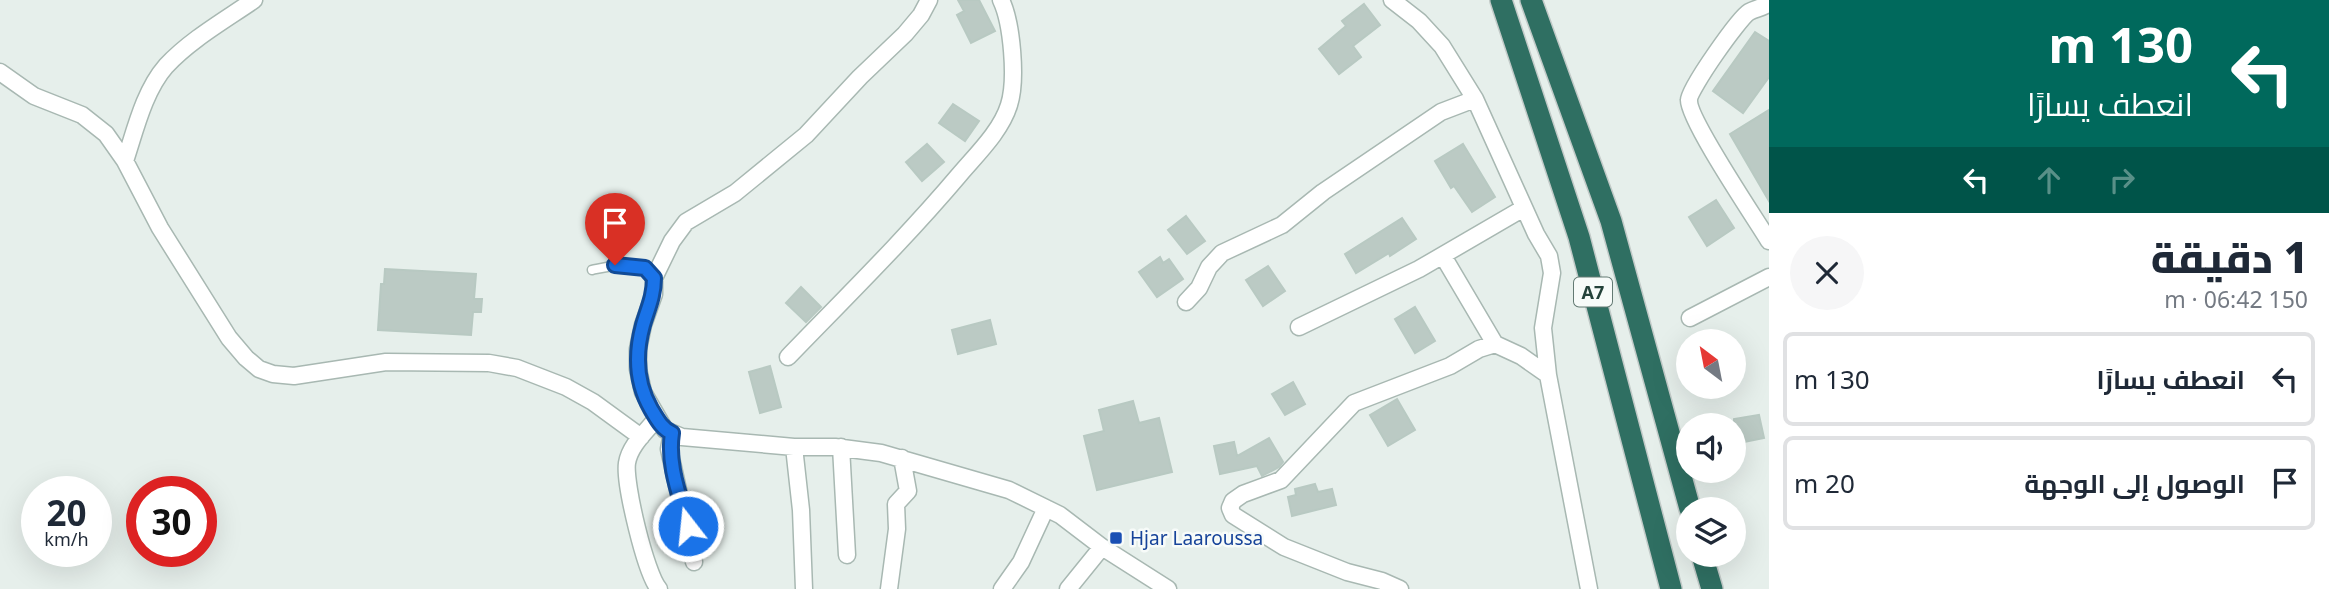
<!DOCTYPE html>
<html lang="ar">
<head>
<meta charset="utf-8">
<style>
	body { margin:0; font-family:"Noto Sans",Cairo,sans-serif; background:#f6f6f7; color:#1f2937; direction:rtl; height:100vh; display:flex; flex-direction:column; font-size:26px; white-space:nowrap }
	* { box-sizing:border-box; margin:0 }
	p { font-size:23px; color:#747a83 }
	.icon { flex:none; width:38px; height:38px; fill:none; stroke:currentColor; stroke-width:2; stroke-linecap:round; stroke-linejoin:round }
	.map { position:relative; flex:1; overflow:hidden; direction:ltr }
	.details { display:flex; flex-direction:column; background:#fff; width:560px }
	.details>* { flex:none }
	.guide { background:#00695c; color:#fff; overflow:hidden }
	.needle { width:46px; rotate:328deg }
	.controls { position:absolute; left:1676px; top:329px; display:grid; gap:14px }
	.controls a { display:grid; place-items:center; width:70px; height:70px; border-radius:50%; background:#fff; box-shadow:0 7px 28px #0002; font-size:35px }
	.speed { position:absolute; left:21px; top:476px; display:flex; gap:14px; font-size:35px; font-weight:700; text-align:center }
	.speed>* { display:grid; place-content:center; width:91px; height:91px; border-radius:50%; background:#fff; box-shadow:0 7px 28px #0002; line-height:1 }
	.speed small { font-size:18px; font-weight:400 }
	.speed .limit { border:10px solid #d22; background:#fff; color:#111 }
	.pin { position:absolute; display:grid; place-items:center; width:60px; height:60px; color:#fff; margin:-72px -30px; border-radius:50% 50% 50% 0; rotate:-45deg; box-shadow:0 0 7px #0007 }
	.pin .icon { rotate:45deg }
	.me { position:absolute; width:77px; margin:-38px; rotate:344deg; stroke-linejoin:round; filter:drop-shadow(0 0 5px #0008) }
	.turn { display:flex; align-items:center; gap:24px; height:147px; padding:0 21px; font-size:32px }
	.turn .icon { width:91px; height:91px; stroke-width:2.5 }
	.turn b { display:block; font-size:49px; line-height:60px }
	.lanes { display:flex; align-items:center; height:66px; padding:0 21px; background:#0003; justify-content:center; gap:35px; direction:ltr }
	.lanes .off { opacity:.35 }
	.round { display:grid; place-items:center; flex:none; width:74px; height:74px; border-radius:37px; background:#f6f6f7 }
	.headline { display:flex; align-items:center; justify-content:space-between; height:119px; padding:0 21px }
	h1 { font-size:42px; font-weight:800; line-height:52px }
	ul { padding:0; list-style:none }
	li { display:flex; align-items:center; gap:21px; height:94px; margin:0 14px 10px; padding:0 7px; border:4px solid #e0e1e3; border-radius:10px }
	li div { flex:1 }
	li b { display:block; font-size:26px }
	li em { font-style:normal }
	main { display:flex; flex:1; min-height:0 }
	.map>svg:first-child { display:block }
	.building { fill:#bbcac4; stroke:#b8c9c2; stroke-width:2 }
	.lines { fill:none; stroke-linecap:round; stroke-linejoin:round }
	.service-casing { stroke:#a8b8b2; stroke-width:11 }
	.minor-casing { stroke:#a8b8b2; stroke-width:19 }
	.motorway-casing { stroke:#c2cac8; stroke-width:24 }
	.service { stroke:#fff; stroke-width:8 }
	.minor { stroke:#fff; stroke-width:16 }
	.motorway { stroke:#2f6f62; stroke-width:21 }
	.route-casing { stroke:#114b97; stroke-width:18 }
	.route { stroke:#1a73e8; stroke-width:12 }
	.transit-dot { fill:#1a4fb4; stroke:#f7fbf9; stroke-width:2.5 }
	.labels { text-anchor:middle; dominant-baseline:central; stroke-width:5; stroke-linejoin:round; paint-order:stroke }
	.shield { fill:#f7fbf9; stroke:#637a73; stroke-width:2 }
	.shield-label { font-size:18px; font-weight:bold; fill:#24423a }
	.transit-label { font-size:19px; fill:#164399; stroke:#f7fbf9; text-anchor:start }
</style>
</head>
<body>
<main>
<section class="details">
<div class="guide">
<div class="turn"><svg class="icon" aria-label="left" viewBox="0 0 24 24"><path d="M17 20v-9H6M10 6l-5 5 5 5"/></svg><div><b>130 m</b>انعطف يسارًا</div></div>
<div class="lanes"><svg class="icon" aria-label="left" viewBox="0 0 24 24"><path d="M17 20v-9H6M10 6l-5 5 5 5"/></svg><svg class="icon off" aria-label="ahead" viewBox="0 0 24 24"><path d="M12 20V5M6 11l6-6 6 6"/></svg><svg class="icon off" aria-label="right" viewBox="0 0 24 24"><path d="M7 20v-9h11M14 6l5 5-5 5"/></svg></div>
</div>
<div class="headline"><div><h1>1 دقيقة</h1><p>150 m · 06:42</p></div><a class="round"><svg class="icon" aria-label="close" viewBox="0 0 24 24"><path d="M6 6l12 12M18 6L6 18"/></svg></a></div>
<ul>
<li><svg class="icon" aria-label="left" viewBox="0 0 24 24"><path d="M17 20v-9H6M10 6l-5 5 5 5"/></svg><div><b>انعطف يسارًا</b></div><em>130 m</em></li>
<li><svg class="icon" aria-label="arrive" viewBox="0 0 24 24"><path d="M6 21V4h12l-3 4 3 4H6"/></svg><div><b>الوصول إلى الوجهة</b></div><em>20 m</em></li>
</ul>
</section>
<div class="map">
<svg width="1769" height="589" viewBox="0 0 1769 589">
	<rect width="100%" height="100%" fill="#e6efeb"/>
	<!-- building -->
	<path class="building" d="M 958,0 L 979,0 L 995,31 L 971,43 L 957,15 L 964,11 Z
		M 1364,4 L 1380,25 L 1353,46 L 1361,57 L 1339,74 L 1319,49 L 1346,26 L 1342,21 Z
		M 1755,32 L 1769,41 L 1769,77 L 1743,113 L 1713,91 Z
		M 953,104 L 979,121 L 965,141 L 939,123 Z
		M 1769,110 L 1769,201 L 1730,134 Z
		M 927,144 L 944,162 L 922,181 L 906,162 Z
		M 1463,144 L 1495,197 L 1472,212 L 1454,186 L 1451,188 L 1435,161 Z
		M 1716,200 L 1734,228 L 1707,246 L 1689,217 Z
		M 1186,216 L 1205,241 L 1187,254 L 1168,230 Z
		M 1402,218 L 1416,239 L 1390,256 L 1389,253 L 1356,273 L 1345,254 Z
		M 1160,257 L 1163,263 L 1169,259 L 1183,279 L 1157,297 L 1139,272 Z
		M 1268,266 L 1285,291 L 1263,306 L 1246,280 Z
		M 385,269 L 476,274 L 474,299 L 482,299 L 481,312 L 473,312 L 471,335 L 378,330 L 381,284 L 384,284 Z
		M 801,287 L 821,307 L 806,322 L 786,303 Z
		M 1415,307 L 1435,341 L 1415,353 L 1395,319 Z
		M 990,320 L 996,344 L 958,354 L 952,330 Z
		M 770,366 L 781,407 L 760,413 L 749,372 Z
		M 1293,382 L 1305,404 L 1285,415 L 1272,394 Z
		M 1397,399 L 1415,430 L 1388,446 L 1370,415 Z
		M 1133,401 L 1139,423 L 1159,418 L 1172,472 L 1097,490 L 1084,436 L 1104,431 L 1099,410 Z
		M 1759,415 L 1764,438 L 1734,444 L 1734,419 Z
		M 1269,438 L 1283,462 L 1279,467 L 1262,476 L 1257,466 L 1220,474 L 1214,446 L 1234,442 L 1237,456 Z
		M 1315,484 L 1318,492 L 1332,489 L 1336,505 L 1292,516 L 1288,497 L 1296,495 L 1295,489 Z"/>
	<g class="lines">
		<defs>
			<path id="service" d="M 592,270 C 616,265 636,259 654,278"/>
			<path id="minor" d="M 929,0 L 921,15 L 905,34 L 860,77 L 806,135 L 735,193 L 686,222 L 672,241 L 654,278 L 654,294 L 643,325 L 638,349 L 638,369 L 643,392 L 665,430 L 682,437 L 794,447 L 835,447 L 881,453 L 1009,490 L 1060,515 L 1102,547 L 1168,589
				M 1392,0 L 1419,21 L 1442,46 L 1475,99 L 1536,234 L 1549,256 L 1552,273 L 1543,328 L 1548,375 L 1589,589
				M 1769,3 C 1763,8 1756,8 1749,12 C 1739,18 1689,89 1689,100 C 1688,119 1755,218 1769,241
				M 0,72 L 34,96 L 82,115 L 106,134 L 125,161 L 160,228 L 229,338 L 246,358 L 259,369 L 273,374 L 294,376 L 386,362 L 489,363 L 517,368 L 566,387 L 593,402 L 641,437
				M 125,161 C 135,131 144,91 166,66 C 190,40 225,20 254,0
				M 1443,256 L 1495,344
				M 1186,302 L 1199,288 L 1209,267 L 1222,253 L 1282,225 L 1323,192 L 1441,112 L 1475,99
				M 1690,318 L 1769,277
				M 1299,327 L 1419,269 L 1524,208
				M 788,357 C 846,297 906,238 960,174 C 977,154 1001,131 1009,105 C 1017,80 1012,23 1001,0
				M 657,418 C 646,432 630,445 627,463 C 624,483 646,575 659,589
				M 672,433 L 669,449 L 694,562
				M 794,447 L 801,510 L 804,589
				M 841,447 L 847,555
				M 889,589 L 897,529 L 896,504 L 908,491 L 902,458
				M 1002,589 L 1021,562 L 1046,508
				M 1068,589 L 1102,547
				M 1400,589 L 1382,581 L 1347,572 L 1284,547 L 1233,515 L 1230,508 L 1233,501 L 1243,494 L 1281,480 L 1354,403 L 1450,366 L 1479,349 L 1495,344 L 1521,356 L 1548,375"/>
			<path id="motorway" d="M 1501,0 L 1579,237 L 1671,589
				M 1531,0 L 1611,221 L 1690,509
				M 1702,555 L 1712,589"/>
		</defs>
		<!-- service casing -->
		<use href="#service" class="service-casing"/>
		<!-- minor casing -->
		<use href="#minor" class="minor-casing"/>
		<!-- motorway casing -->
		<use href="#motorway" class="motorway-casing"/>
		<!-- service -->
		<use href="#service" class="service"/>
		<!-- minor -->
		<use href="#minor" class="minor"/>
		<!-- motorway -->
		<use href="#motorway" class="motorway"/>
	</g>
	<g class="lines">
		<defs>
			<path id="route" d="M 615,265 L 645,268 L 654,278 C 654,296 648,308 643,325 C 635,354 636,383 651,409 C 657,419 662,429 672,433 C 667,465 680,496 688,526"/>
		</defs>
		<!-- route casing -->
		<use href="#route" class="route-casing"/>
		<!-- route -->
		<use href="#route" class="route"/>
	</g>
	<!-- markers -->
	<rect class="transit-dot" x="1109" y="531" width="14" height="14" rx="3.5"/>
	<g class="labels">
		<!-- shield labels -->
		<rect class="shield" x="1574" y="277.5" width="38" height="29" rx="5"/>
		<g class="shield-label">
			<text x="1593" y="292">A7</text>
		</g>
		<!-- transit labels -->
		<g class="transit-label">
			<text x="1130" y="538">Hjar Laaroussa</text>
		</g>
	</g>
</svg>
<div class="controls">
<a><svg class="needle" viewBox="-14 -14 28 28"><path d="M0-13l5 13h-10z" fill="#e53935"/><path d="M0 13l5-13h-10z" fill="#747a83"/></svg></a>
<a><svg class="icon" aria-label="sound" viewBox="0 0 24 24"><path d="M4 9h4l5-4v14l-5-4H4zM17 9q2 3 0 6"/></svg></a>
<a><svg class="icon" aria-label="layers" viewBox="0 0 24 24"><path d="M12 4l9 5-9 5-9-5zM3 14l9 5 9-5"/></svg></a>
</div>
<div class="speed"><div>20<small>km/h</small></div><div class="limit">30</div></div>
<div class="pin" style="left:615px;top:265px;background:#d93025"><svg class="icon" aria-label="arrive" viewBox="0 0 24 24"><path d="M6 21V4h12l-3 4 3 4H6"/></svg></div>
<svg class="me" style="left:688px;top:526px" viewBox="-20 -20 40 40"><circle r="17" fill="#1a73e8" stroke="#fff" stroke-width="3"/><path d="M0-11L8 9 0 5-8 9z" fill="#fff"/></svg>
</div>
</main>
</body>
</html>
